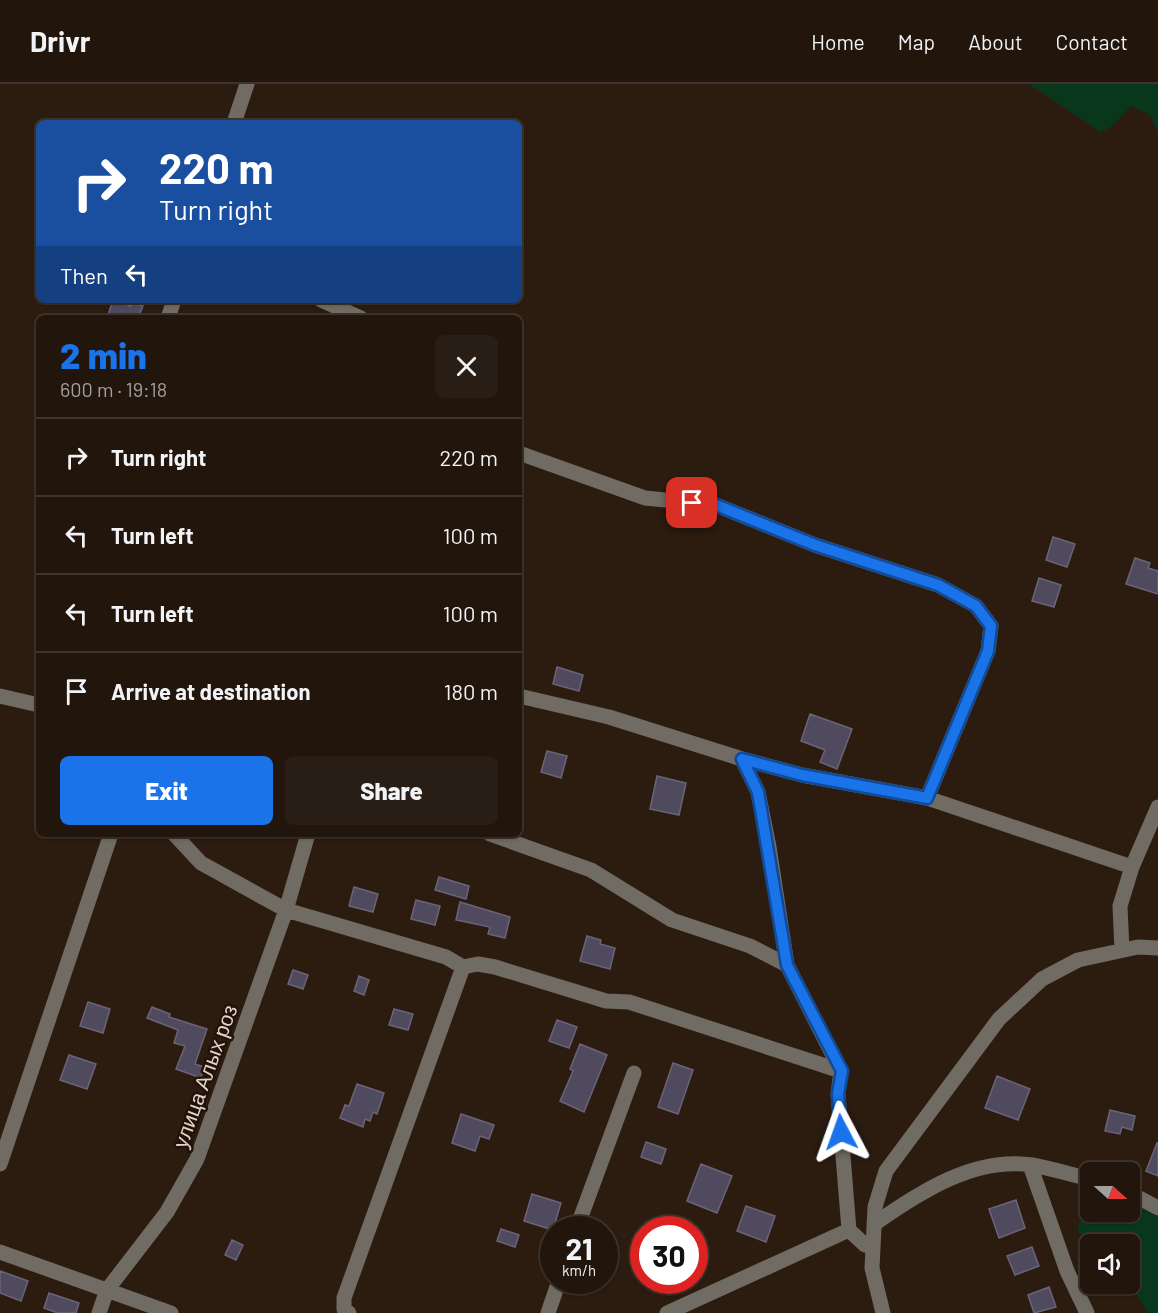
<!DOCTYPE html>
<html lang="en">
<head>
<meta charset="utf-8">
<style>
	body { margin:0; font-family:Barlow,sans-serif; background:#291e15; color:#f1f3f6; height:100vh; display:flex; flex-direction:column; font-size:22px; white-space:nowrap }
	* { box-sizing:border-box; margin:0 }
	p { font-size:20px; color:#a29f9d }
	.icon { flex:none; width:33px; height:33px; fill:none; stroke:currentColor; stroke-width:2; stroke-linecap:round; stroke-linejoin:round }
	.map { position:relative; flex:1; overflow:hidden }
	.panel { position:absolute; left:36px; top:231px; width:486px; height:522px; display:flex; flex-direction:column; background:#21150c; border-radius:9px; box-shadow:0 2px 4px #0004,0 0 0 2px #3e342d }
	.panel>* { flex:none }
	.top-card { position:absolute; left:36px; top:36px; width:486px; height:183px; border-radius:9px; box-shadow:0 2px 4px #0004,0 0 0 2px #3e342d; background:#1a4fa0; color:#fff; overflow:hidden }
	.needle { width:39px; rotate:111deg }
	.fabs { position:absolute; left:1080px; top:1078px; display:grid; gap:12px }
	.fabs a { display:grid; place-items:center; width:60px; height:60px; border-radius:9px; background:#21150c; box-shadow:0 2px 4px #0004,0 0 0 2px #3e342d; font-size:30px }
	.speed { position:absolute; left:540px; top:1132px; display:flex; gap:12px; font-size:30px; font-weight:700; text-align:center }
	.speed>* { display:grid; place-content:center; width:78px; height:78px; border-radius:50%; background:#21150c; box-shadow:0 2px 4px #0004,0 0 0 2px #3e342d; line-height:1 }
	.speed small { font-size:15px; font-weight:400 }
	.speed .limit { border:9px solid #d22; background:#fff; color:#111 }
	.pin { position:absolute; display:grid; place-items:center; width:51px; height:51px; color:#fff; margin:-26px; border-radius:12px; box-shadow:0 3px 9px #0006 }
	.me { position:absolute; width:66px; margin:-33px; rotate:356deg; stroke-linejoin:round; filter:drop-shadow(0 0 4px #0008) }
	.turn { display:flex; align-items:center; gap:21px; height:126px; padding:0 24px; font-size:27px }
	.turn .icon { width:78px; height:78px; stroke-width:2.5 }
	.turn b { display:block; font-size:42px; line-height:51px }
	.then { display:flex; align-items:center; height:57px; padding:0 24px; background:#0003; gap:12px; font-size:22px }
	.round { display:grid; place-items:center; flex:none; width:63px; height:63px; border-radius:9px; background:#291e15 }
	.overview { display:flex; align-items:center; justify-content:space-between; height:102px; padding:0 24px }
	h1 { font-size:36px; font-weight:800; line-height:45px; color:#1a73e8 }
	.primary-button { display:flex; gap:12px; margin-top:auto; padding:12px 24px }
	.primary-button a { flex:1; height:69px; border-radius:9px; background:#1a73e8; color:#fff; font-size:24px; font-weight:800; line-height:69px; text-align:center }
	.primary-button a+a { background:#291e15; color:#f1f3f6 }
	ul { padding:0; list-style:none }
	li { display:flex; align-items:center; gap:18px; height:78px; padding:0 24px; border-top:2px solid #3e342d }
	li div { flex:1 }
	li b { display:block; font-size:22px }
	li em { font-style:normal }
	header { display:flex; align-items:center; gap:36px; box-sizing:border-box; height:84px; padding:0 30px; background:#21150c; border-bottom:2px solid #3e342d }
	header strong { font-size:28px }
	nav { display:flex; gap:33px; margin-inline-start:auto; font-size:21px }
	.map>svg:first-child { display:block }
	.green { fill:#09371c }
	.building { fill:#504a5e; stroke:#6b6479; stroke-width:1.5 }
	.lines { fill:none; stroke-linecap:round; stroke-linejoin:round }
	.minor { stroke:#716c63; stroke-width:15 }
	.route-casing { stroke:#114b97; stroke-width:15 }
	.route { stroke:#1a73e8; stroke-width:10 }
	.labels { text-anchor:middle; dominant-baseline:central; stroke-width:5; stroke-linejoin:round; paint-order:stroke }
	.street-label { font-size:21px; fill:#e0d4cd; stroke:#221207 }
</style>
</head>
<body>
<header>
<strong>Drivr</strong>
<nav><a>Home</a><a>Map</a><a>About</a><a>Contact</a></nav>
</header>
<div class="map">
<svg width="1158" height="1229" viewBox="0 0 1158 1229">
	<rect width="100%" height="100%" fill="#2c1c10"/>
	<!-- green -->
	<path class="green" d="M 1029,0 L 1158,0 L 1158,49 L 1150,31 L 1131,22 L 1112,42 L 1101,48 Z
		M 1090,1117 L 1090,1128 L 1130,1128 L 1130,1118 L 1158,1133 L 1158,1229 L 1148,1229 L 1130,1200 L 1130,1161 L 1097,1161 L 1078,1148 L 1080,1128 Z"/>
	<!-- building -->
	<path class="building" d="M 113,216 L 131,222 L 133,219 L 143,222 L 138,234 L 107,234 Z
		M 1053,453 L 1075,460 L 1067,483 L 1046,476 Z
		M 1135,474 L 1150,479 L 1148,484 L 1158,487 L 1158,510 L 1126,500 Z
		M 1039,494 L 1061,501 L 1054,523 L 1032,517 Z
		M 557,583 L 583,591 L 579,607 L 553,600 Z
		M 810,630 L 852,645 L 837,685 L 820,678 L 825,666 L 801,657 Z
		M 547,667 L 567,672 L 561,694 L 541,688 Z
		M 657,692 L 686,699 L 679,731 L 650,725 Z
		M 439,793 L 469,802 L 466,815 L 435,806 Z
		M 354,803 L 378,810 L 373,828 L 349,822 Z
		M 416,816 L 440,822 L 435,841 L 411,835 Z
		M 460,818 L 510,833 L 505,854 L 488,850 L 490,843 L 456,836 Z
		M 587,852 L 601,856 L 600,860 L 615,864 L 610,885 L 580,877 Z
		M 293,886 L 308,891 L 303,905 L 288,900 Z
		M 359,892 L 369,896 L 364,911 L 354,907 Z
		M 88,918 L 110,925 L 103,949 L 80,942 Z
		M 152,923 L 170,930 L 169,933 L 207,945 L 195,980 L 204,983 L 201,994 L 176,985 L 185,962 L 174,959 L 178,946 L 147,934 Z
		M 394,925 L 413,930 L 408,946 L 389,941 Z
		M 557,936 L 577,943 L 569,964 L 549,957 Z
		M 580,960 L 607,971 L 584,1028 L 560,1017 L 573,987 L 570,985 Z
		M 69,971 L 96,980 L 87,1005 L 60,996 Z
		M 673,979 L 693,986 L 678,1030 L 658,1023 Z
		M 997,992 L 1030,1005 L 1018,1036 L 985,1024 Z
		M 357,1000 L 384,1009 L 377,1030 L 373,1028 L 370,1037 L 365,1035 L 363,1043 L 340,1034 L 345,1021 L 349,1022 Z
		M 1110,1026 L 1135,1032 L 1132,1046 L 1122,1043 L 1120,1050 L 1105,1047 Z
		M 461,1030 L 494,1041 L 489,1055 L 480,1052 L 475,1067 L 452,1059 Z
		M 646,1058 L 666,1065 L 661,1080 L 641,1073 Z
		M 1157,1059 L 1158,1059 L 1158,1092 L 1146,1087 Z
		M 701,1080 L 732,1092 L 717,1129 L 687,1117 Z
		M 532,1110 L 561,1119 L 553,1146 L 524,1137 Z
		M 1016,1116 L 1025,1144 L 999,1154 L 989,1125 Z
		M 746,1122 L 775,1132 L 766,1158 L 737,1147 Z
		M 501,1145 L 519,1151 L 515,1163 L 497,1157 Z
		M 232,1156 L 243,1161 L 236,1176 L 225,1171 Z
		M 1032,1163 L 1039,1182 L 1015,1191 L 1007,1172 Z
		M 0,1187 L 28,1197 L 21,1217 L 0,1209 Z
		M 1049,1203 L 1056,1223 L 1034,1229 L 1028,1211 Z
		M 49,1209 L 79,1219 L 76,1229 L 58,1229 L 44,1224 Z"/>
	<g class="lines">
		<!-- minor -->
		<path class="minor" d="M 234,39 L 247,0
			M 321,216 L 361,234
			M 168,234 L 174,216
			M 519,369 L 645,414 L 716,421 L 815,461 L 938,501 L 976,522 L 991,542 L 988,567 L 927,714
			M 0,612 L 39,621
			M 519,612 L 609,633 L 742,675 L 802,691 L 927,714 L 1132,783 L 1120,822 L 1122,866
			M 742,675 L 758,708 L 769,763 L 787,881
			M 174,750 L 201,779 L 286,826 L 446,873 L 463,883 L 478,880 L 495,883 L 606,917 L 629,918 L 841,987
			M 490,750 L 591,786 L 672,836 L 750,862 L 787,881 L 841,987 L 838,1010 L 849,1146 L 865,1161 L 873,1162
			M 1132,783 L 1158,723
			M 0,1080 L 111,750
			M 1030,1081 L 1067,1187 L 1087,1229
			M 1130,1109 L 1158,1124
			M 874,1140 C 920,1109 973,1072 1032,1081 C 1051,1084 1071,1091 1090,1095
			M 576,1146 L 634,989
			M 0,1168 L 171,1229
			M 99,1229 L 107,1206 L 167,1128 L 197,1075 L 286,826 L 308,750
			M 349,1229 L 344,1225 L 344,1214 L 463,883
			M 548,1229 L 559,1197
			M 667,1229 L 849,1146
			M 883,1229 L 872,1184 L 875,1123 L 886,1087 L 999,935 L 1042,895 L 1078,876 L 1138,863 L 1158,864"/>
	</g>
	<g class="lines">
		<defs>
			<path id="route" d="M 692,419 L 716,421 L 815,461 L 938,501 L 976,522 L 991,542 L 988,567 L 927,714 L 802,691 L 742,675 L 758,708 L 787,881 L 842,987 L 838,1010 L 841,1048"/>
		</defs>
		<!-- route casing -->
		<use href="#route" class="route-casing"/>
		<!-- route -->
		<use href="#route" class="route"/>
	</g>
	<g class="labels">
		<!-- street labels -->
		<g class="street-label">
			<text transform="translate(204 992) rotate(-70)">улица Алых роз</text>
		</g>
	</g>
</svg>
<div class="fabs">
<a><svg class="needle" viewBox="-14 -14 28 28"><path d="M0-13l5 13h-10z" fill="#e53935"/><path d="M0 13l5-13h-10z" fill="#a29f9d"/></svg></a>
<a><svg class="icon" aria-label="sound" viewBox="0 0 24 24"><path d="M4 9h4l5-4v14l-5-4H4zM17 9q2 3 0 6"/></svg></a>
</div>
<div class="speed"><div>21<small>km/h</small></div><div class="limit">30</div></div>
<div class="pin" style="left:692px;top:419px;background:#d93025"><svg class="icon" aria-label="arrive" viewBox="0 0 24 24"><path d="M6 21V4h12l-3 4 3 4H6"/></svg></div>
<svg class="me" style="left:841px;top:1048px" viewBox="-20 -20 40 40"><path d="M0-17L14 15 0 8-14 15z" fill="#1a73e8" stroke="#fff" stroke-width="4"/></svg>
<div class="top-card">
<div class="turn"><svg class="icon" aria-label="right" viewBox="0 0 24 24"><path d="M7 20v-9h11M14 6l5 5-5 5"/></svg><div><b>220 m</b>Turn right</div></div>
<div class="then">Then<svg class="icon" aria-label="left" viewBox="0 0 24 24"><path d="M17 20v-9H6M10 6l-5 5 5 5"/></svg></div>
</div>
<section class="panel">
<div class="overview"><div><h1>2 min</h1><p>600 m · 19:18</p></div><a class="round"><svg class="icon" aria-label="close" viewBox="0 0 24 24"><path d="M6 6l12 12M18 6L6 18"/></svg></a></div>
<ul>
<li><svg class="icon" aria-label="right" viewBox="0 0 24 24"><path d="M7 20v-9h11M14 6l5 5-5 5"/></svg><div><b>Turn right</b></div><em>220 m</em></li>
<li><svg class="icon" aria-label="left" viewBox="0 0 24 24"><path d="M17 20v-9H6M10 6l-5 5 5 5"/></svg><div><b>Turn left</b></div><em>100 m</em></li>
<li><svg class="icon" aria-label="left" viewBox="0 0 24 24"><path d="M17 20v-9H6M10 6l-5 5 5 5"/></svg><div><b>Turn left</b></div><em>100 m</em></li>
<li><svg class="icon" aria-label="arrive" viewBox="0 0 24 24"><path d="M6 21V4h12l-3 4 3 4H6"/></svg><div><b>Arrive at destination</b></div><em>180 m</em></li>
</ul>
<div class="primary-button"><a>Exit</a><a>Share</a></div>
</section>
</div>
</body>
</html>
